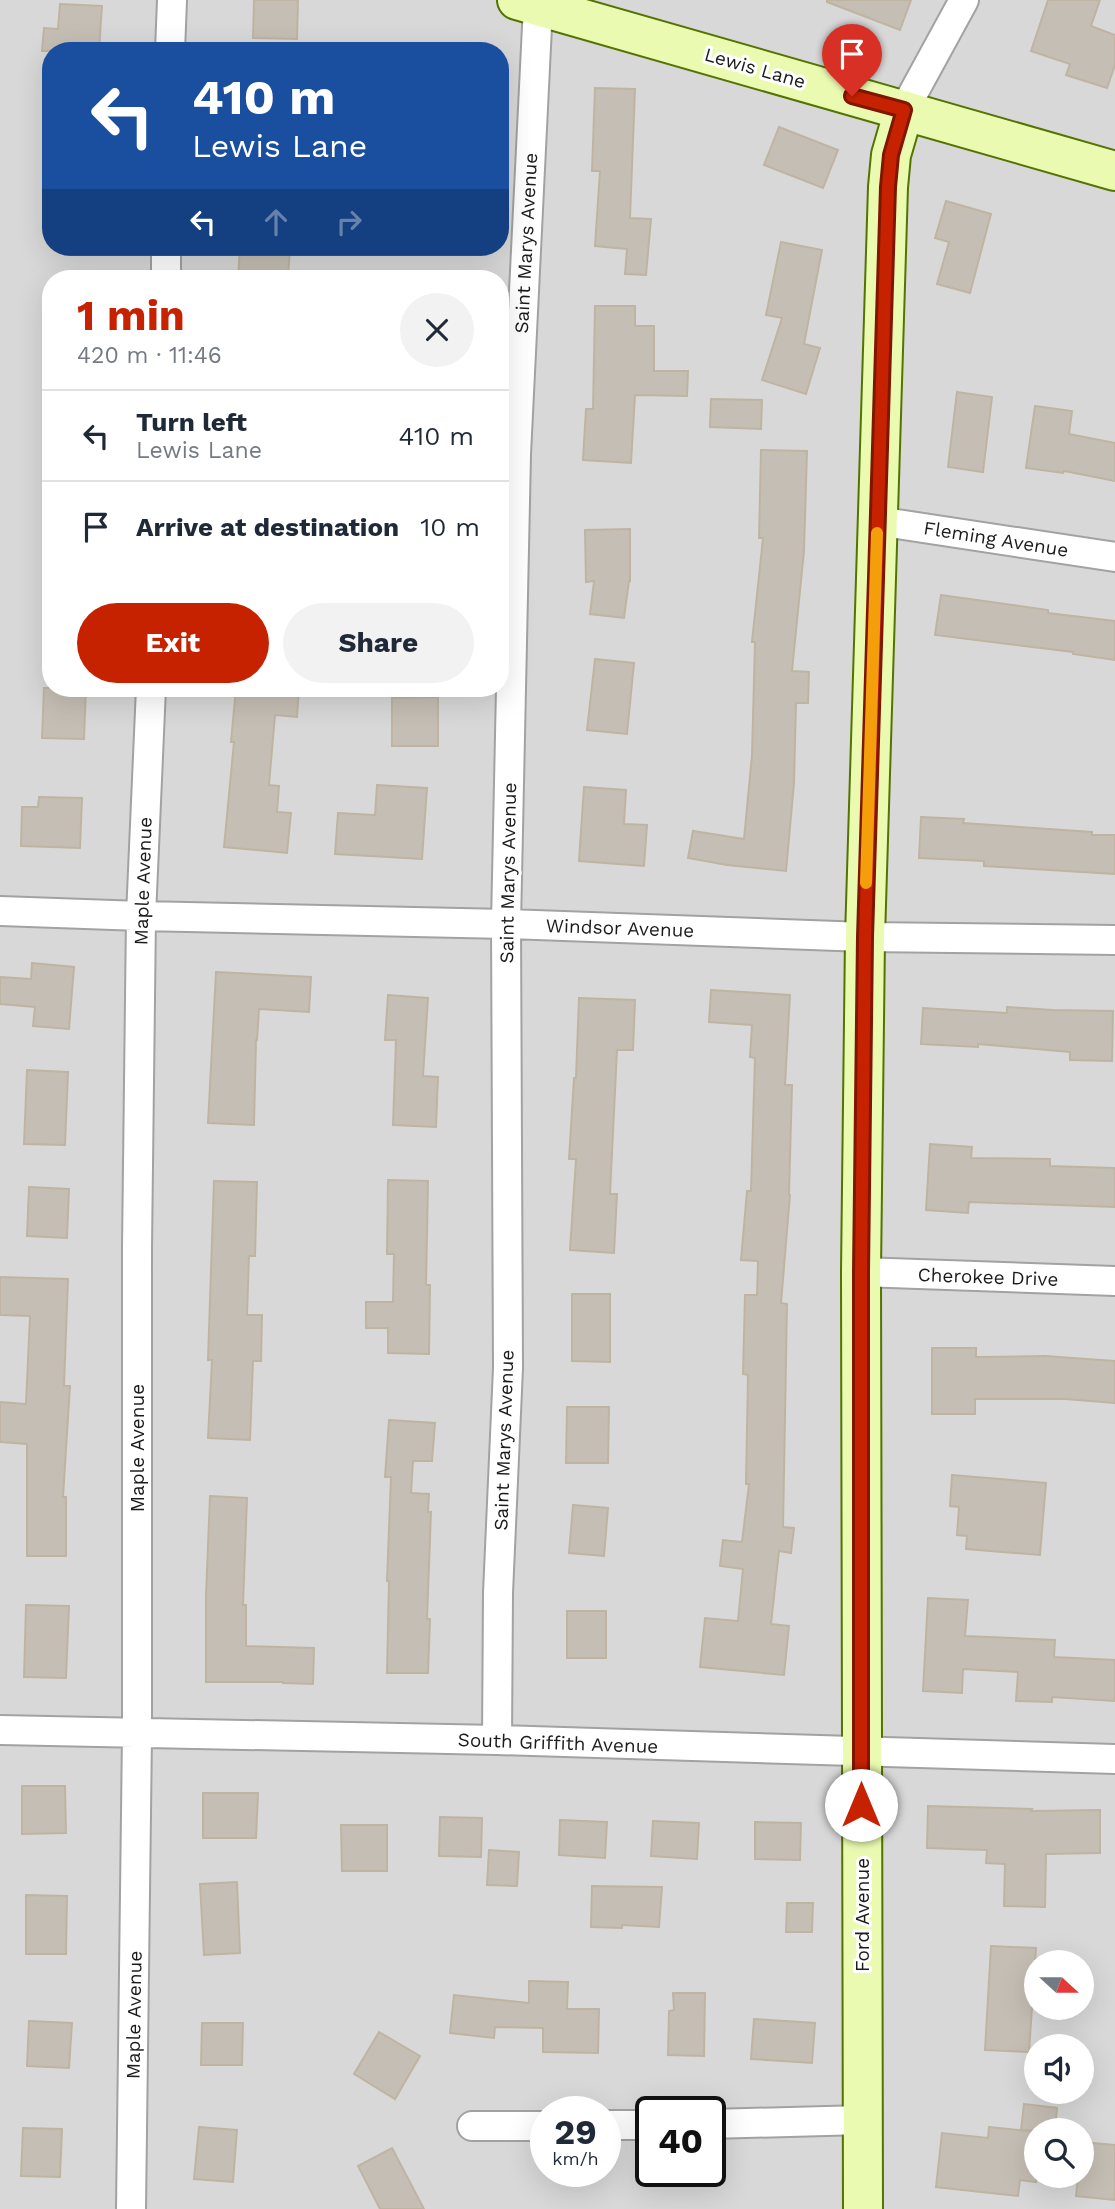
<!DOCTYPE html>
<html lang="en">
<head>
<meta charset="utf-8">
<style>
	body { margin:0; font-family:"Work Sans",sans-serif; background:#f2f2f3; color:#1f2937; height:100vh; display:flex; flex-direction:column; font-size:26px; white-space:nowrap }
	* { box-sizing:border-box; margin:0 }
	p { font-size:23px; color:#747a83 }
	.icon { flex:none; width:38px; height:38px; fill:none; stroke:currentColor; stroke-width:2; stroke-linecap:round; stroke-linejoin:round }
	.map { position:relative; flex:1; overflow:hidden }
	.side { position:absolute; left:42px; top:270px; width:467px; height:427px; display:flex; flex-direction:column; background:#fff; border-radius:28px; box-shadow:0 7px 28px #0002 }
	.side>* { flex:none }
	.banner { position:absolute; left:42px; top:42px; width:467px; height:214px; border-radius:28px; box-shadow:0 7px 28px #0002; background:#1a4fa0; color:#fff; overflow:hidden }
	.needle { width:46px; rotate:111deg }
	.controls { position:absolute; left:1024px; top:1950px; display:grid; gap:14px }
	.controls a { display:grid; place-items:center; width:70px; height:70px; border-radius:50%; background:#fff; box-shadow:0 7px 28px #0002; font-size:35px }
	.speed { position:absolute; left:530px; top:2096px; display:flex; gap:14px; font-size:35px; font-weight:700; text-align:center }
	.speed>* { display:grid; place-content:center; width:91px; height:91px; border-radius:50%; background:#fff; box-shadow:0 7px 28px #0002; line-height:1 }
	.speed small { font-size:18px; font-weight:400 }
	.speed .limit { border:4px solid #111; border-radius:10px; background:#fff; color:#111 }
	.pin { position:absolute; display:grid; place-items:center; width:60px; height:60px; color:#fff; margin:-72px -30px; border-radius:50% 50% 50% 0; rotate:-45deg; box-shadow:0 0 7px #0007 }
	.pin .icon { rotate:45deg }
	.me { position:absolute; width:77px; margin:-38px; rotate:0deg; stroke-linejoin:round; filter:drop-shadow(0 0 5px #0008) }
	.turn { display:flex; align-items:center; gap:24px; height:147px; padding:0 35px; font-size:32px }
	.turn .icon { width:91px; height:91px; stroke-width:2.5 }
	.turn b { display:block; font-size:49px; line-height:60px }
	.lanes { display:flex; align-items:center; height:66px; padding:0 35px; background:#0003; justify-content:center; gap:35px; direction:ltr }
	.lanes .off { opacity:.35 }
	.round { display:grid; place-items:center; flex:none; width:74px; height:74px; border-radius:37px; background:#f2f2f3 }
	.head { display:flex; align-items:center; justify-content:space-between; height:119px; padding:0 35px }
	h1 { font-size:42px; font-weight:700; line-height:52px; color:#c62200 }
	.action { display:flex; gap:14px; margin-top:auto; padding:14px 35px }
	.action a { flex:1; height:80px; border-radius:42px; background:#c62200; color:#fff; font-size:28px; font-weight:700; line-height:80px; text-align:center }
	.action a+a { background:#f2f2f3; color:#1f2937 }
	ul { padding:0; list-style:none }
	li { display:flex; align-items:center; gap:21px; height:91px; padding:0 35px; border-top:2px solid #e0e1e3 }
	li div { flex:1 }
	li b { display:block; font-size:26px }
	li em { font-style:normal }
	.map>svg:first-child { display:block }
	.residential { fill:#d9d8d8; fill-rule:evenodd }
	.building { fill:#c5beb4; stroke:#bfb4a2; stroke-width:2 }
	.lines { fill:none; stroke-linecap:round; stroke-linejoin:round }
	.street-casing { stroke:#a2a2a2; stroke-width:32 }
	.secondary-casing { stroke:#537302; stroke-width:42 }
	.street { stroke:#fff; stroke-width:28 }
	.secondary { stroke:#eafbb1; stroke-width:38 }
	.route-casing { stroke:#811600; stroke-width:18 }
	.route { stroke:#c62200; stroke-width:12 }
	.slow { stroke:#f59e0b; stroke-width:12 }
	.labels { text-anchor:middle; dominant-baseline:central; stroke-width:6; stroke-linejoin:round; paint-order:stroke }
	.street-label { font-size:19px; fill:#1b1b1b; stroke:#fff }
</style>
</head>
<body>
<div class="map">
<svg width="1115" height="2209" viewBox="0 0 1115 2209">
	<rect width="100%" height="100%" fill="#edebe0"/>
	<!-- residential -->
	<path class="residential" d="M 0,0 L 1115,0 L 1115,2209 L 0,2209 ZM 51,51 L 500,51 L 500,247 L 51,247 ZM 51,278 L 500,278 L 500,688 L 51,688 ZM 1036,1962 L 1082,1962 L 1082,2007 L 1036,2007 ZM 1036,2046 L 1082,2046 L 1082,2091 L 1036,2091 ZM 546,2112 L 606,2112 L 606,2172 L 546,2172 ZM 651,2112 L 710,2112 L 710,2172 L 651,2172 ZM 1036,2130 L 1082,2130 L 1082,2175 L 1036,2175 Z"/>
	<!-- building -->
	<path class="building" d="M 254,0 L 298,0 L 297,39 L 253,38 Z
		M 827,0 L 911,0 L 900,30 L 827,2 Z
		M 1048,0 L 1100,0 L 1091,26 L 1115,35 L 1115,65 L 1107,88 L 1066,75 L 1070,64 L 1031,51 Z
		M 60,4 L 102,6 L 99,51 L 42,51 L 44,28 L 58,29 Z
		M 595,88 L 635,89 L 630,218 L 651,219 L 646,275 L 625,274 L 627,249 L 595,246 L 600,171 L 592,171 Z
		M 779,127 L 838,150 L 823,188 L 764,165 Z
		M 946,201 L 991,214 L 970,293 L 937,284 L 949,242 L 935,238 Z
		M 781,242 L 822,250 L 804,344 L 820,348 L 806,394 L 762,380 L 782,318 L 766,315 Z
		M 240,247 L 290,247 L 288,278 L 238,278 Z
		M 595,306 L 635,306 L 635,326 L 654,326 L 654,371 L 688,371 L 687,396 L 635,395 L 631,463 L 583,460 L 586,409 L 593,409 Z
		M 957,392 L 992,397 L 983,472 L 948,467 Z
		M 711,399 L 762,400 L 761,429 L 710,427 Z
		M 1035,406 L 1072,411 L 1069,434 L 1115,443 L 1115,481 L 1064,471 L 1063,473 L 1026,468 Z
		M 761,450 L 807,451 L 804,551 L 792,671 L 809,672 L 808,703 L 796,703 L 794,783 L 786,871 L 727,865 L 688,858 L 693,831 L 744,839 L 752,755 L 755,642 L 752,642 L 763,538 L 759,538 Z
		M 630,529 L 630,581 L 629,581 L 624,618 L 590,614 L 594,581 L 586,582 L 585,530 Z
		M 941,595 L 1048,610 L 1048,613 L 1115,621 L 1115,660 L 1073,654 L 1073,652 L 935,635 Z
		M 595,659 L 634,663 L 627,734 L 587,730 Z
		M 44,688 L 86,688 L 84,739 L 42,738 Z
		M 236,688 L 299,688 L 297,717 L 275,715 L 269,785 L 279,786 L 277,812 L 291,813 L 287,853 L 224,847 L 234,742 L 231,742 Z
		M 438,697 L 438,746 L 392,746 L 392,698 Z
		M 377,785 L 427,788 L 422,859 L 335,854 L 338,813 L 375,815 Z
		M 584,787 L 626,790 L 624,824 L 647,825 L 644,866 L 579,861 Z
		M 39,797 L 82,798 L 80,848 L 21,846 L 22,807 L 38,807 Z
		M 921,817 L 964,819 L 963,823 L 1092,832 L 1092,835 L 1115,835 L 1115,874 L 984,866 L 984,861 L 919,858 Z
		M 32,963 L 74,967 L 69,1029 L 33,1026 L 35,1007 L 0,1004 L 0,977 L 31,979 Z
		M 216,972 L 311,977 L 309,1012 L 259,1009 L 257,1040 L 256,1040 L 254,1125 L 208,1123 Z
		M 711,990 L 790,995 L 785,1085 L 792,1085 L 789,1194 L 790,1195 L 781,1303 L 787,1304 L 783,1527 L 794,1528 L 791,1553 L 779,1551 L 771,1624 L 789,1626 L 784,1675 L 700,1667 L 705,1618 L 738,1621 L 743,1569 L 720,1566 L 723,1540 L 742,1542 L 749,1484 L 746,1484 L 748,1375 L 743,1374 L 745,1295 L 757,1295 L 758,1261 L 741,1260 L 747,1191 L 751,1191 L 755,1058 L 750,1057 L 752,1025 L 709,1022 Z
		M 388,995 L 428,998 L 423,1076 L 438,1077 L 436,1127 L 393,1125 L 396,1040 L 385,1040 Z
		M 579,998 L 635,1000 L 633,1050 L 617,1050 L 610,1194 L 617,1194 L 614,1253 L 570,1250 L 576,1159 L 569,1159 L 574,1078 L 576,1078 Z
		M 1007,1007 L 1052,1010 L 1113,1011 L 1112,1061 L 1070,1060 L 1070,1052 L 978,1044 L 978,1047 L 921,1044 L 923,1008 L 1007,1013 Z
		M 27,1070 L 68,1072 L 65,1145 L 24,1144 Z
		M 930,1144 L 972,1147 L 971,1158 L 1050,1159 L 1050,1166 L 1115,1168 L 1115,1207 L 969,1202 L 968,1213 L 926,1210 Z
		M 388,1180 L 428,1181 L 426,1285 L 430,1285 L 429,1354 L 388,1353 L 388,1328 L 366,1328 L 366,1302 L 393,1302 L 394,1254 L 387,1254 Z
		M 214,1181 L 257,1182 L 255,1256 L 249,1256 L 247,1315 L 262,1315 L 261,1361 L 253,1361 L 250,1440 L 208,1438 L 212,1360 L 208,1360 Z
		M 29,1187 L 69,1189 L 67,1238 L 27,1236 Z
		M 0,1277 L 68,1279 L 64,1386 L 70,1386 L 63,1497 L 66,1497 L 66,1556 L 27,1556 L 27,1444 L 0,1442 L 0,1402 L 26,1404 L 30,1316 L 0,1315 Z
		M 572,1294 L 610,1294 L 610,1362 L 572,1361 Z
		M 932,1348 L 976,1348 L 976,1357 L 1045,1356 L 1115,1361 L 1115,1403 L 1065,1399 L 975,1399 L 975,1414 L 932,1414 Z
		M 567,1407 L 609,1407 L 608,1463 L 566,1463 Z
		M 389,1420 L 435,1423 L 432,1461 L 413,1461 L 411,1493 L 429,1494 L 428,1512 L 431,1512 L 427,1619 L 430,1619 L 428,1673 L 387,1673 L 389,1581 L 387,1581 L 391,1477 L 385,1477 Z
		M 952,1475 L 1046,1483 L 1040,1555 L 966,1549 L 967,1536 L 957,1535 L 959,1507 L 950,1506 Z
		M 210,1496 L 247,1498 L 243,1605 L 246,1605 L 246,1646 L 314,1648 L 313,1684 L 283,1683 L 283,1682 L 206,1682 L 206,1595 Z
		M 573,1505 L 608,1508 L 604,1556 L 569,1553 Z
		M 928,1598 L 968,1600 L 965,1636 L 1055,1640 L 1054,1657 L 1115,1660 L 1115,1701 L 1052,1697 L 1052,1702 L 1016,1701 L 1018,1672 L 963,1669 L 962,1693 L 923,1691 Z
		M 26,1605 L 69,1606 L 66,1678 L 24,1677 Z
		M 567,1611 L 606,1611 L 606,1658 L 567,1658 Z
		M 22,1786 L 65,1786 L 66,1833 L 22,1834 Z
		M 203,1793 L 258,1793 L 256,1838 L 203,1838 Z
		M 928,1806 L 1032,1809 L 1031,1811 L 1100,1810 L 1100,1853 L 1046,1854 L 1045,1907 L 1004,1906 L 1005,1864 L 986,1863 L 987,1850 L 927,1848 Z
		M 440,1817 L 482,1818 L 481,1857 L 439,1856 Z
		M 560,1820 L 607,1822 L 605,1858 L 559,1855 Z
		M 653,1821 L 699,1823 L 697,1859 L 651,1856 Z
		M 755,1822 L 801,1823 L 800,1860 L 755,1859 Z
		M 341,1825 L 387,1825 L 387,1871 L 342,1871 Z
		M 489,1850 L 519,1852 L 517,1886 L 487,1885 Z
		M 237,1882 L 240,1953 L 204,1955 L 200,1884 Z
		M 592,1886 L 662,1887 L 659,1927 L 622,1925 L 622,1928 L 591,1927 Z
		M 26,1895 L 67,1896 L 66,1954 L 26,1954 Z
		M 787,1903 L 813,1903 L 812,1932 L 786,1932 Z
		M 991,1946 L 1036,1948 L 1029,2052 L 985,2050 Z
		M 529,1981 L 568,1982 L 567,2009 L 599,2009 L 598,2053 L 543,2052 L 543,2028 L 495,2027 L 494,2038 L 450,2033 L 454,1995 L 529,2003 Z
		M 673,1993 L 705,1993 L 704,2056 L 668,2055 L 669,2011 L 674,2010 Z
		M 754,2019 L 815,2023 L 812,2063 L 751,2059 Z
		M 29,2021 L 72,2023 L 69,2068 L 27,2066 Z
		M 202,2023 L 243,2023 L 242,2065 L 201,2065 Z
		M 379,2032 L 420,2056 L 395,2099 L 354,2074 Z
		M 1024,2104 L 1057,2108 L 1055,2130 L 1021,2130 Z
		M 199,2127 L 237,2130 L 233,2182 L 194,2179 Z
		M 989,2127 L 1036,2132 L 1036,2182 L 1020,2180 L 1018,2196 L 936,2187 L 942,2133 L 988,2138 Z
		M 23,2128 L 62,2129 L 60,2177 L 21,2176 Z
		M 1082,2142 L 1115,2145 L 1115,2200 L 1076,2196 L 1078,2175 L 1082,2175 Z
		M 392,2148 L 424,2209 L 380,2209 L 358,2166 Z"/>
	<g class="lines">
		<defs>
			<path id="street" d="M 170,51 L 172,0
				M 904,110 L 964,0
				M 166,278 L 166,247
				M 877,521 L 1115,557
				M 0,911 L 141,916 L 506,924 L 865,937 L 1115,940
				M 861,1272 L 1115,1281
				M 0,1730 L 497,1740 L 1115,1759
				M 497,1740 L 498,1593 L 508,1368 L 506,924 L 516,454 L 538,6
				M 710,2124 L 863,2120
				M 606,2125 L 651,2125
				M 472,2126 L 546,2126
				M 131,2209 L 137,1734 L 137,1248 L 141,916 L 151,688"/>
			<path id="secondary" d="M 517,0 L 1115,171
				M 863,2209 L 861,1272 L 865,937 L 888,187 L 891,155 L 904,110"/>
		</defs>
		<!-- street casing -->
		<use href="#street" class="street-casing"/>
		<!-- secondary casing -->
		<use href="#secondary" class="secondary-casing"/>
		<!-- street -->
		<use href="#street" class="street"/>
		<!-- secondary -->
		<use href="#secondary" class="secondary"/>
	</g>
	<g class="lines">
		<defs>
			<path id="route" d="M 852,96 L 904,110 L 891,155 L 888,187 L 865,937 L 861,1272 L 861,1805"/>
		</defs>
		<!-- route casing -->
		<use href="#route" class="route-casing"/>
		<!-- route -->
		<use href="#route" class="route"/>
		<!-- slow -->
		<path class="slow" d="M 866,883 L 877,533"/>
	</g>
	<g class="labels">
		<!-- street labels -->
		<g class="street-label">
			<text transform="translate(755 68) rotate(16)">Lewis Lane</text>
			<text transform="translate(526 243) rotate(-87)">Saint Marys Avenue</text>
			<text transform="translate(996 539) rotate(9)">Fleming Avenue</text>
			<text transform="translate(508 873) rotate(-89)">Saint Marys Avenue</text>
			<text transform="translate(143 881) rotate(-88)">Maple Avenue</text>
			<text transform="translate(620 928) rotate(2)">Windsor Avenue</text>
			<text transform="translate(988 1277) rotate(2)">Cherokee Drive</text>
			<text transform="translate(504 1440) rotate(-88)">Saint Marys Avenue</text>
			<text transform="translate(137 1448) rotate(-90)">Maple Avenue</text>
			<text transform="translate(558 1743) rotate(2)">South Griffith Avenue</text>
			<text transform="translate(862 1915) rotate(-90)">Ford Avenue</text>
			<text transform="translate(134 2015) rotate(-89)">Maple Avenue</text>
		</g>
	</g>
</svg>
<div class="controls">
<a><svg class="needle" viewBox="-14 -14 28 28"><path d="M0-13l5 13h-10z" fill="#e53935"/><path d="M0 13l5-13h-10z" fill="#747a83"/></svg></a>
<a><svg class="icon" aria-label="sound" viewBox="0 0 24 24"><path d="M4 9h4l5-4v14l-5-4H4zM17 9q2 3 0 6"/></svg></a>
<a><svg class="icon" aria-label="search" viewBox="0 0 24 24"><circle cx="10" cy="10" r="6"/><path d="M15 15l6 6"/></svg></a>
</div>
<div class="speed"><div>29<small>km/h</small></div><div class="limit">40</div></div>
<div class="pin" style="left:852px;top:96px;background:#d93025"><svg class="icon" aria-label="arrive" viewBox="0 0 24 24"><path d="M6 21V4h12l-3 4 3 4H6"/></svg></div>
<svg class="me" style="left:861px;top:1805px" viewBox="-20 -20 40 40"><circle r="19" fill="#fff"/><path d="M0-13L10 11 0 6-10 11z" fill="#c62200"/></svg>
<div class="banner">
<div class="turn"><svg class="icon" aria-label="left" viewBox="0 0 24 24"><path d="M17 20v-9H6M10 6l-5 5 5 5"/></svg><div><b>410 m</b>Lewis Lane</div></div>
<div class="lanes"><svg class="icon" aria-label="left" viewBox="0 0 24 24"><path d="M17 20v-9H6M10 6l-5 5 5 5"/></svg><svg class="icon off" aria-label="ahead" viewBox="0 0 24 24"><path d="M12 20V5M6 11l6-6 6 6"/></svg><svg class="icon off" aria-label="right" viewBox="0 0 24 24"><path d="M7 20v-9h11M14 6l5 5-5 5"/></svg></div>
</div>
<section class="side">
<div class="head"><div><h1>1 min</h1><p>420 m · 11:46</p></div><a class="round"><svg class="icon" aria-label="close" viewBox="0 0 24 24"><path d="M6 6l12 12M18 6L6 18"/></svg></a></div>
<ul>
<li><svg class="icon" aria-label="left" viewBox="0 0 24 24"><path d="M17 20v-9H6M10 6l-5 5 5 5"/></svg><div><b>Turn left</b><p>Lewis Lane</p></div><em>410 m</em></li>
<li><svg class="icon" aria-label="arrive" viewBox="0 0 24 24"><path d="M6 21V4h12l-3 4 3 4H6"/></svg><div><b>Arrive at destination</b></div><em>10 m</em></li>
</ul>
<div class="action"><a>Exit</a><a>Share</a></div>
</section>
</div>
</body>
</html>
